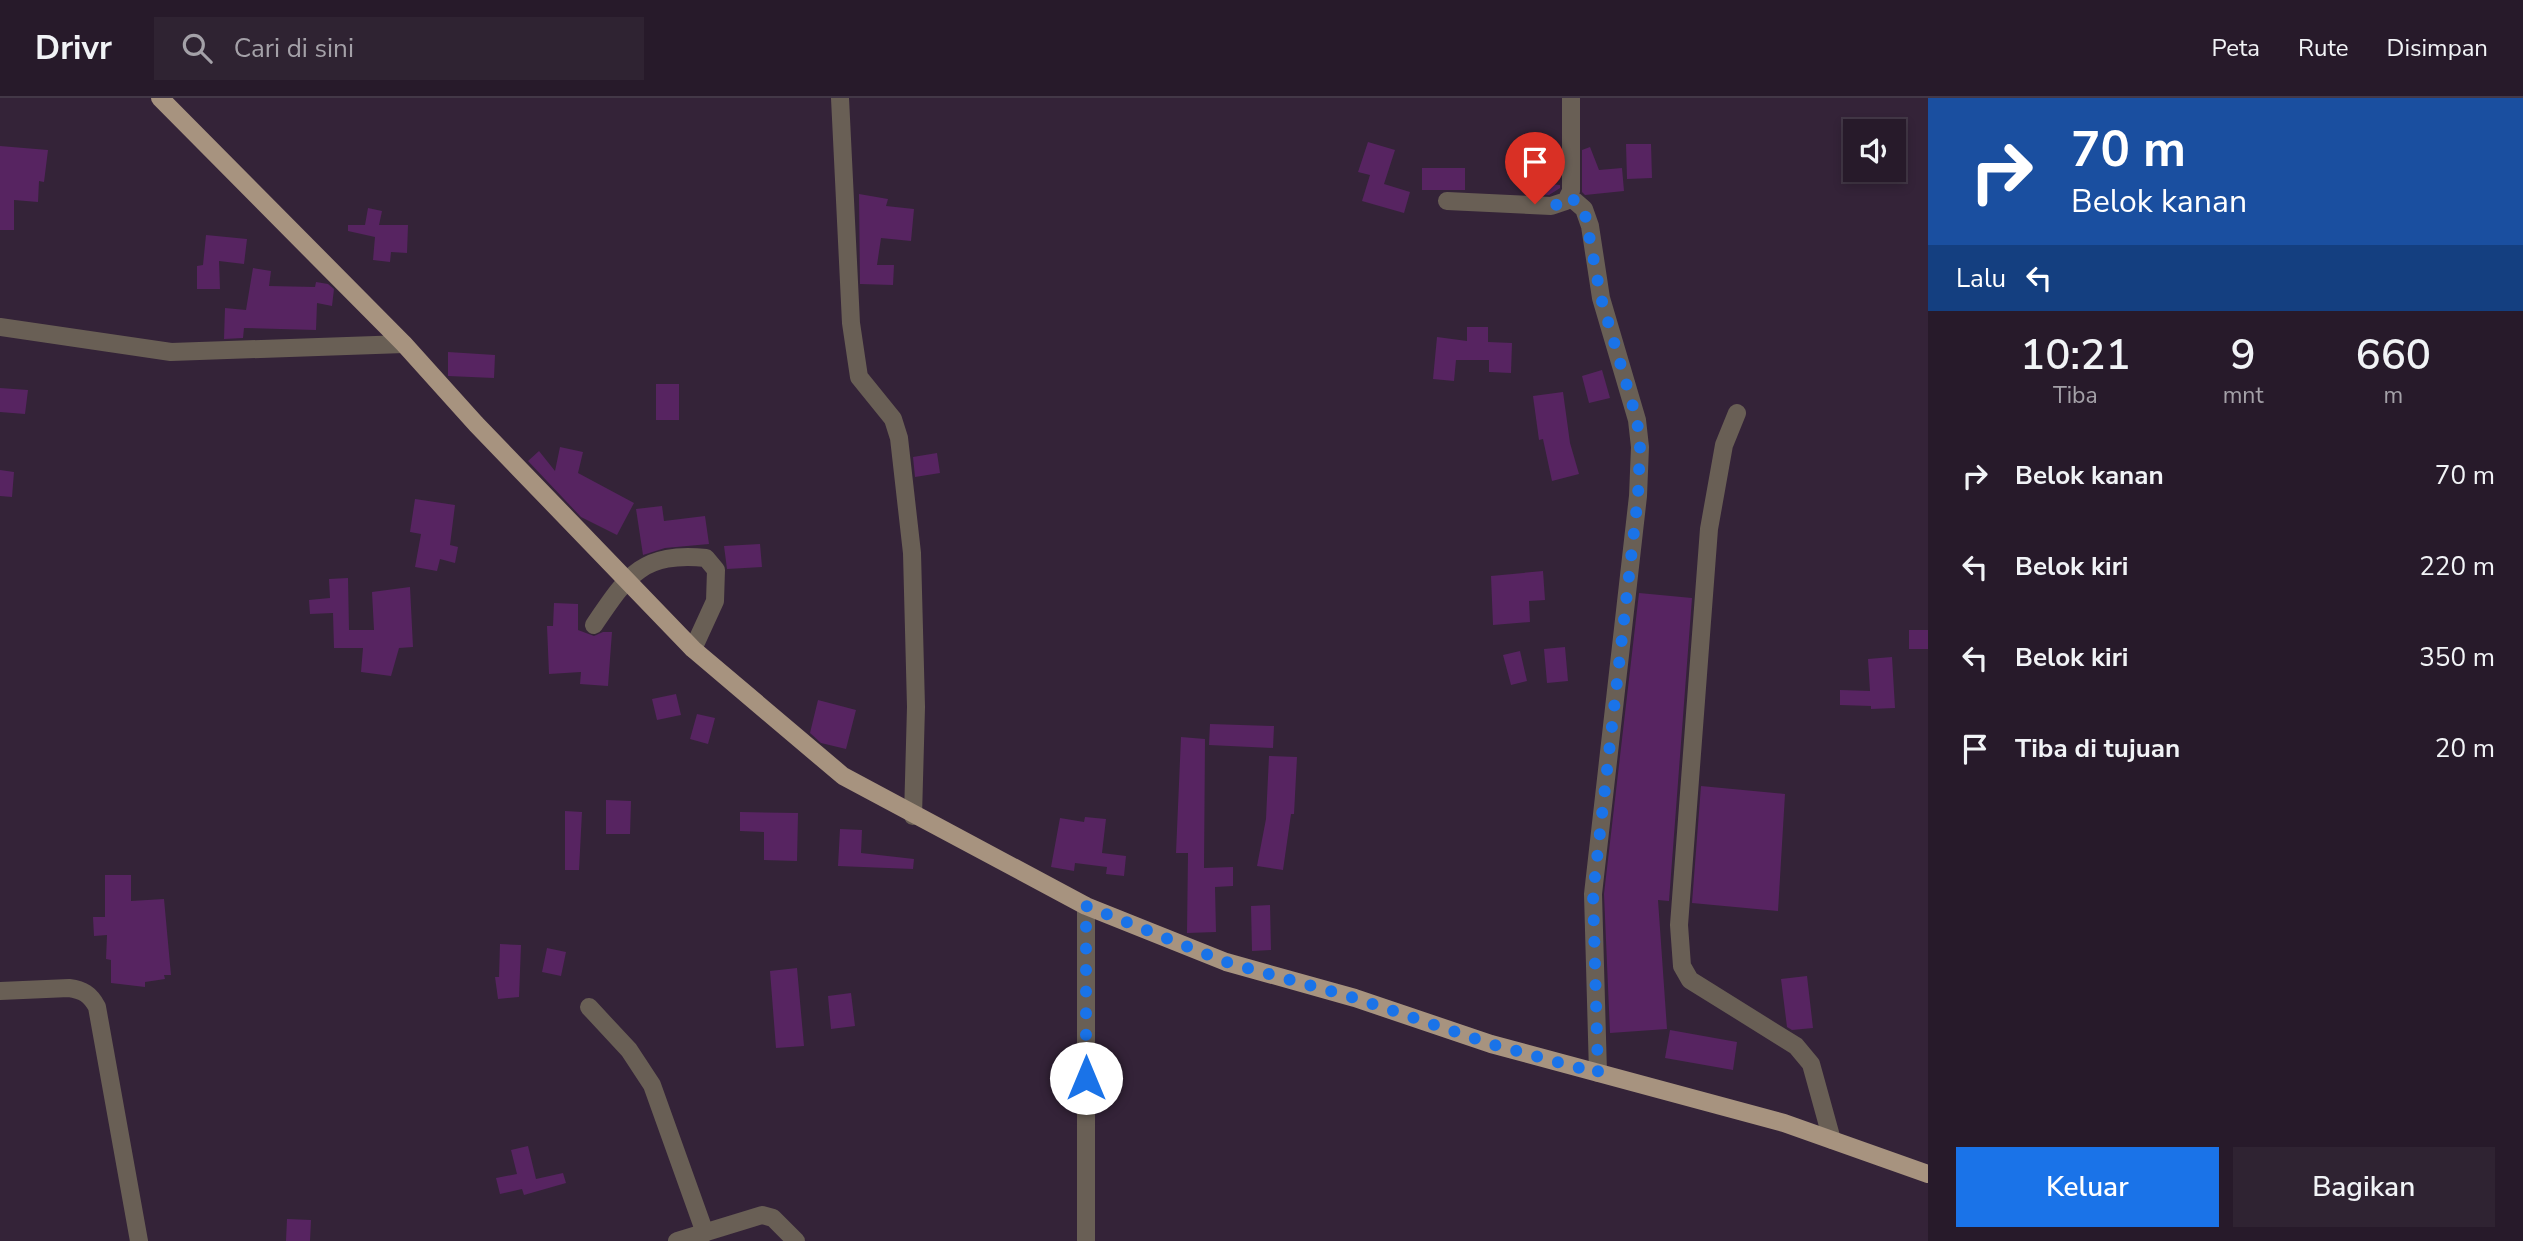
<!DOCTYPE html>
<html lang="id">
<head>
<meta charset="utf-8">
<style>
	body { margin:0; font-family:"Nunito Sans",sans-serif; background:#2f2332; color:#f1f3f6; height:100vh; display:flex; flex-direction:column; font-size:26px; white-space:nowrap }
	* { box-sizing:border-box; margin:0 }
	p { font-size:23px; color:#a4a1a8 }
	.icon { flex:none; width:38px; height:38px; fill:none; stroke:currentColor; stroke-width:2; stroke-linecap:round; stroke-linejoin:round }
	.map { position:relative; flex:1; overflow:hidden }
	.details { display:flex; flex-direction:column; background:#271a2a; width:595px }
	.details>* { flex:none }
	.top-card { background:#1a4fa0; color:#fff; overflow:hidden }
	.buttons { position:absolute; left:1843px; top:21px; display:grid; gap:14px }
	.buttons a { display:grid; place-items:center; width:63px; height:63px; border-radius:0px; background:#271a2a; box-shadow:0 4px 10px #0003,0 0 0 2px #433847; font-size:35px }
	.pin { position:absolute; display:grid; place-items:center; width:60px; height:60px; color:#fff; margin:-72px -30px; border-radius:50% 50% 50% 0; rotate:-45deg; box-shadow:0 0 7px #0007 }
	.pin .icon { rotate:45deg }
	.me { position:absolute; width:77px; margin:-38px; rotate:0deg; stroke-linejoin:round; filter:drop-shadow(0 0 5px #0008) }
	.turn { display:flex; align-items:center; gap:24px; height:147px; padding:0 28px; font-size:32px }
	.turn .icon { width:91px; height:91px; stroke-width:2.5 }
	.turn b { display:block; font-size:49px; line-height:60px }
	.then { display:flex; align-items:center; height:66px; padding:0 28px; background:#0003; gap:14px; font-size:26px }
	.eta { display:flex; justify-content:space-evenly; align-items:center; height:119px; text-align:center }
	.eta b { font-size:42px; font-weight:600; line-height:49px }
	.button { display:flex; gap:14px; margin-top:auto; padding:14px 28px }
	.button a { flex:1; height:80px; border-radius:0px; background:#1a73e8; color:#fff; font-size:28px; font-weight:600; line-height:80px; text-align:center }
	.button a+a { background:#2f2332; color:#f1f3f6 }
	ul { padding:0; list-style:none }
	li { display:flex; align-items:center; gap:21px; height:91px; padding:0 28px }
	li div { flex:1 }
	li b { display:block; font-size:26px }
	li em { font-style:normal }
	header { display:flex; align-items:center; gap:42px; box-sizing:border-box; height:98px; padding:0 35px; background:#271a2a; border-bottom:2px solid #433847 }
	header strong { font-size:33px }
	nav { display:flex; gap:38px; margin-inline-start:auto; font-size:24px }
	.search { width:490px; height:63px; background:#2f2332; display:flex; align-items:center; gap:18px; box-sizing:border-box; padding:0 24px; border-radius:0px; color:#a4a1a8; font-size:26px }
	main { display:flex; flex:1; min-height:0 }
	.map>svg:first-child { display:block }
	.building { fill:#572461 }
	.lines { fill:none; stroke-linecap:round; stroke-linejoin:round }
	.minor { stroke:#695f55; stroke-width:18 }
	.major { stroke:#a7937f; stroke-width:18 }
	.route { stroke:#1a73e8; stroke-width:12; stroke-dasharray:0 21.6 }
</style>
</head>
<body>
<header>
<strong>Drivr</strong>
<div class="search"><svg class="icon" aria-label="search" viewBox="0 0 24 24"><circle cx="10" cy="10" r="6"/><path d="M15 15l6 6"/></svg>Cari di sini</div>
<nav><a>Peta</a><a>Rute</a><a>Disimpan</a></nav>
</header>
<main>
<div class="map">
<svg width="1928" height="1143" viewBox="0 0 1928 1143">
	<rect width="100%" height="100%" fill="#342338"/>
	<!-- building -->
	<path class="building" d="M 1368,44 L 1395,52 L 1384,86 L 1410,94 L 1404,115 L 1362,103 L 1370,77 L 1358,74 Z
		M 1626,46 L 1651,46 L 1652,80 L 1627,81 Z
		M 0,48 L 48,52 L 44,84 L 39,83 L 38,104 L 14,102 L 14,132 L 0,132 Z
		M 1590,49 L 1599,72 L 1622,70 L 1624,93 L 1585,97 L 1582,94 L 1582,52 Z
		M 1422,70 L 1465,70 L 1465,92 L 1422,92 Z
		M 1541,85 L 1560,87 L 1560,90 L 1549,97 L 1539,96 Z
		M 859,96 L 888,101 L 886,108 L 914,111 L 911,143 L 881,140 L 877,167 L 894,167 L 893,187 L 860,186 Z
		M 368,110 L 382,113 L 379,127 L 408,127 L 407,155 L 391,154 L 390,164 L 373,162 L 375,139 L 348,133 L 348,127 L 365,127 Z
		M 206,137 L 247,141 L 244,166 L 219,163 L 220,191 L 197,191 L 197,168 L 203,167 Z
		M 253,170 L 271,173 L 269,188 L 315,189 L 316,184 L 328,186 L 334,191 L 332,208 L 317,205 L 316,232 L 244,230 L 243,240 L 224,241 L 225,210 L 246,212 Z
		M 1467,229 L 1488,229 L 1488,244 L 1512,245 L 1511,275 L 1489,274 L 1489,262 L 1456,262 L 1454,283 L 1433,281 L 1437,239 L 1467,243 Z
		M 448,254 L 495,257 L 494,280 L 448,278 Z
		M 1602,272 L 1610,300 L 1589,305 L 1582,278 Z
		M 656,286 L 679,286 L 679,322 L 656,322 Z
		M 0,290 L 28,292 L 25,316 L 0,314 Z
		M 1563,294 L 1570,345 L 1579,376 L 1552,383 L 1543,341 L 1539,342 L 1533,298 Z
		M 560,349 L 583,354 L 578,375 L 634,405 L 617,437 L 581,419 L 528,363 L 539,353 L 555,373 Z
		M 937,355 L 940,375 L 915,379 L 913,359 Z
		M 0,372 L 14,374 L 12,399 L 0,398 Z
		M 415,401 L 455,407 L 450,447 L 458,449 L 455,465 L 440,461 L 437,473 L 415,469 L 421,436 L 410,434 Z
		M 662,408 L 664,423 L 705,418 L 709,446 L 665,450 L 643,457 L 636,411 Z
		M 760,446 L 762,469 L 727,471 L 724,448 Z
		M 1543,473 L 1545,502 L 1529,503 L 1530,524 L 1493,527 L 1491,478 Z
		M 348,480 L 349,532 L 374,532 L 372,494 L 410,489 L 413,549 L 399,550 L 391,578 L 361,574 L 363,550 L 334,550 L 333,515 L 310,516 L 309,502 L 330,500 L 329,481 Z
		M 1639,495 L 1692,500 L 1669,803 L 1658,802 L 1667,931 L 1610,935 L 1604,796 Z
		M 554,505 L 578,506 L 578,532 L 594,538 L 603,534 L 612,534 L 608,588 L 580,586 L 581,574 L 549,576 L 547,528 L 553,528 Z
		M 1909,532 L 1928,532 L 1928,551 L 1909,551 Z
		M 1565,549 L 1568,583 L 1547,585 L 1544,551 Z
		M 1520,553 L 1527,583 L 1511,587 L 1503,557 Z
		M 1892,559 L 1895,610 L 1871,611 L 1871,608 L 1840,607 L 1840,592 L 1870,593 L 1868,561 Z
		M 676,596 L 681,617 L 657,622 L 652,601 Z
		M 818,602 L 856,612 L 846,651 L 821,645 L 810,635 Z
		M 697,616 L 715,620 L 708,646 L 690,641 Z
		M 1210,626 L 1274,628 L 1273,650 L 1209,647 Z
		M 1181,639 L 1205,641 L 1204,770 L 1233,769 L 1233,788 L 1215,789 L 1216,834 L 1187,835 L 1188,755 L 1176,755 Z
		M 1269,658 L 1297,659 L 1294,716 L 1291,716 L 1283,772 L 1257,768 L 1266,721 Z
		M 1701,688 L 1785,696 L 1778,813 L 1692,805 Z
		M 606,702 L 631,703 L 630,736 L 606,736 Z
		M 565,713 L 582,714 L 579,772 L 565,772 Z
		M 740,714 L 798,715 L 797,763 L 764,762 L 764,734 L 740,733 Z
		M 1085,719 L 1106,721 L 1102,755 L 1126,758 L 1124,778 L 1106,776 L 1107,769 L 1075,765 L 1074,773 L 1051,769 L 1060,720 L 1084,724 Z
		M 840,731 L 862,732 L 861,755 L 914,761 L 913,771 L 838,768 Z
		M 105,777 L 131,777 L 131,803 L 164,801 L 171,877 L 164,877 L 165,881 L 145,884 L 145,889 L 111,885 L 111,862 L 106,861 L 107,837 L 94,838 L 93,819 L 105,819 Z
		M 1270,807 L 1271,852 L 1252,853 L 1251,808 Z
		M 500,846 L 521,847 L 519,899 L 498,901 L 495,879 L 499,879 Z
		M 547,850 L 566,854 L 561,878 L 542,874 Z
		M 797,870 L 804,948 L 776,950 L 770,873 Z
		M 1807,878 L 1813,930 L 1792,932 L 1787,929 L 1781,881 Z
		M 851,895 L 855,928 L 831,931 L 828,898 Z
		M 1670,932 L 1737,944 L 1733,972 L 1665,960 Z
		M 528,1048 L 536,1081 L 563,1075 L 566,1085 L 524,1097 L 522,1091 L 500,1096 L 496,1080 L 517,1076 L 511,1052 Z
		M 287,1121 L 311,1122 L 310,1143 L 286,1143 Z"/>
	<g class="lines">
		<!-- minor -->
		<path class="minor" d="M 840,0 L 851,225 L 859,279 L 893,321 L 899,340 L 912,455 L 916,609 L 913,718
			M 1569,98 L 1584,111 L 1590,128 L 1601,200 L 1637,322 L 1640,349 L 1638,398 L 1593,796 L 1598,975
			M 1447,103 L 1551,108 L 1566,103 L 1571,93 L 1571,0
			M 0,229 L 171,254 L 404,246
			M 1737,315 L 1724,347 L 1709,431 L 1679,827 L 1682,868 L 1690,882 L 1796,948 L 1811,966 L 1832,1042
			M 594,527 C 628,477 642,454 706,460 L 716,472 L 715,503 L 693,551
			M 1086,808 L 1086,1143
			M 0,893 L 69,890 C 83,892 90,896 97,909 L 139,1143
			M 589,909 L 629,952 L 652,987 L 705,1135
			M 677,1143 L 762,1117 L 773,1120 L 796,1143"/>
		<!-- major -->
		<path class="major" d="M 160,0 L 404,246 L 476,326 L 693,551 L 843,678 L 1086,808 L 1226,864 L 1355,900 L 1491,946 L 1784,1025 L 1928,1076"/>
	</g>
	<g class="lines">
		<!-- route -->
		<path class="route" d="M 1086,980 L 1086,808 L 1226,864 L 1355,900 L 1491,946 L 1598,975 L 1593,796 L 1638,398 L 1640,349 L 1637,322 L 1601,200 L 1584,111 L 1569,98 L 1556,107 L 1535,106"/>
	</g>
</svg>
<div class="buttons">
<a><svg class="icon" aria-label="sound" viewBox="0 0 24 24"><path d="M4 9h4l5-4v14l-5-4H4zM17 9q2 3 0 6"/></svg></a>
</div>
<div class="pin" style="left:1535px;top:106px;background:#d93025"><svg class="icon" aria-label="arrive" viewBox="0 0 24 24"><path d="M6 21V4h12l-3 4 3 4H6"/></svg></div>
<svg class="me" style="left:1086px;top:980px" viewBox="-20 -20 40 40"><circle r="19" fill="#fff"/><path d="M0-13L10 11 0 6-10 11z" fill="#1a73e8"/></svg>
</div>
<section class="details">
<div class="top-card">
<div class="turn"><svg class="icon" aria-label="right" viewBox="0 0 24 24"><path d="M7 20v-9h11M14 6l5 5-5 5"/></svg><div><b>70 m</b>Belok kanan</div></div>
<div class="then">Lalu<svg class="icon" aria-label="left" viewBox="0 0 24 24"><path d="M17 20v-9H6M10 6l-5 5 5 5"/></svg></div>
</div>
<div class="eta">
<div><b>10:21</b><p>Tiba</p></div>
<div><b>9</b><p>mnt</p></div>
<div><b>660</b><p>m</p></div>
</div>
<ul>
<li><svg class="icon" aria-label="right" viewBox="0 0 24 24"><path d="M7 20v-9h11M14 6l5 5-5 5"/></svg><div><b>Belok kanan</b></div><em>70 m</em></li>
<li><svg class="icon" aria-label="left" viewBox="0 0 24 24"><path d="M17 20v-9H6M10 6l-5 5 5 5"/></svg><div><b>Belok kiri</b></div><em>220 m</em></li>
<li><svg class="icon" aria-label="left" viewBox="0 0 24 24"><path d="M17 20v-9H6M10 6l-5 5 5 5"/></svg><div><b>Belok kiri</b></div><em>350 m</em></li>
<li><svg class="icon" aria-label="arrive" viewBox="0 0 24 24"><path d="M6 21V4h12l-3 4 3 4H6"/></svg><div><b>Tiba di tujuan</b></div><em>20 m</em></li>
</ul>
<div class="button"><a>Keluar</a><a>Bagikan</a></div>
</section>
</main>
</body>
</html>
